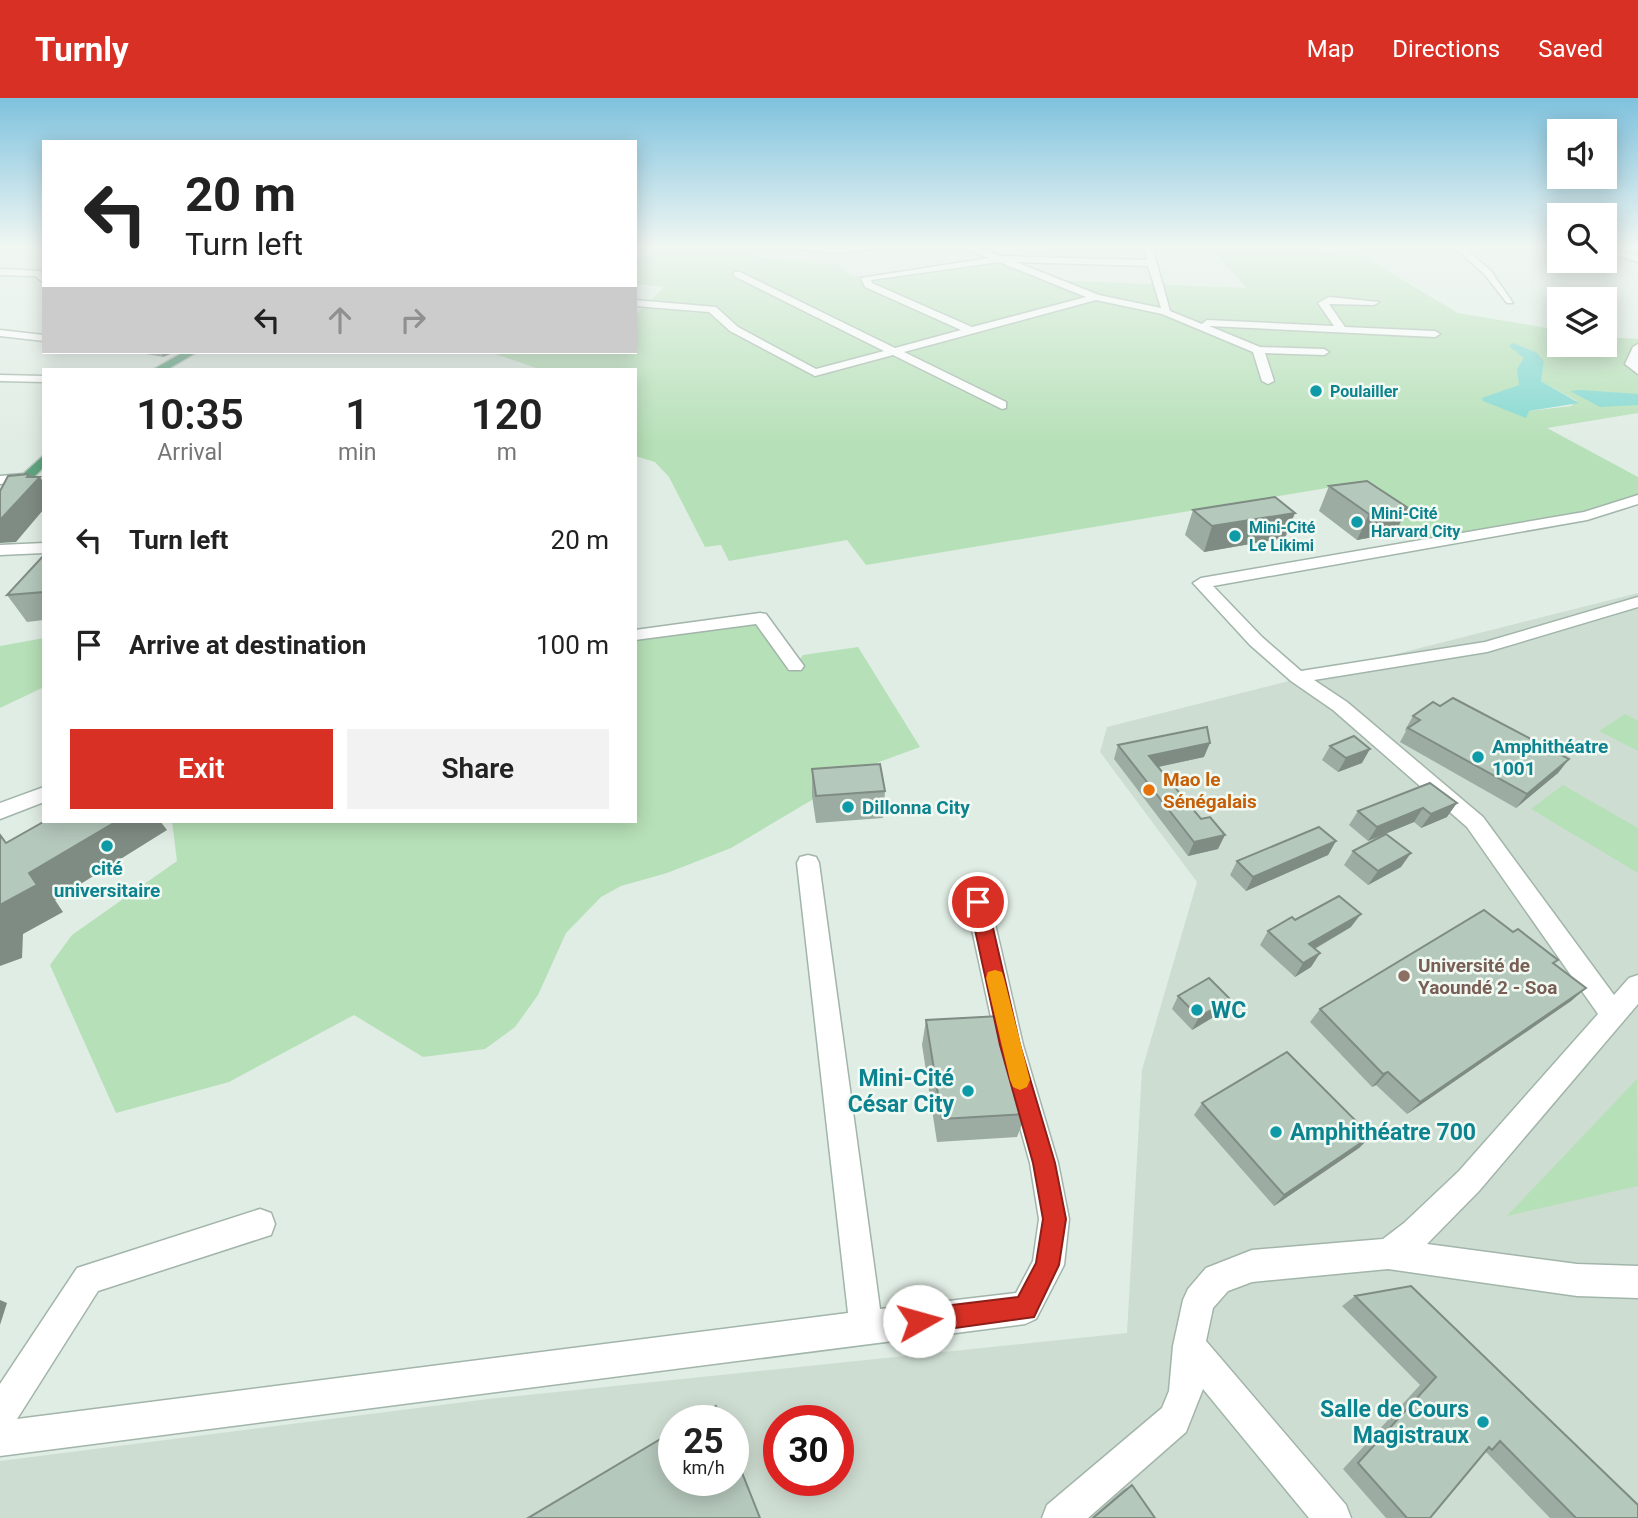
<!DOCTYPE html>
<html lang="en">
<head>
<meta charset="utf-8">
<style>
	body { margin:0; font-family:Roboto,sans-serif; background:#f2f2f2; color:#222; height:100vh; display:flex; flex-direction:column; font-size:26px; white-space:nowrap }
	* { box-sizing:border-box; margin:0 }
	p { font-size:23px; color:#767676 }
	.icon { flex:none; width:38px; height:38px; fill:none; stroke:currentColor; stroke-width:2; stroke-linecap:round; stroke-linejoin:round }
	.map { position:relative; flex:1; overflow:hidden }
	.sheet { position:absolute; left:42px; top:270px; width:595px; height:455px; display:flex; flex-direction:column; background:#fff; border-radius:0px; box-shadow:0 4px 18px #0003 }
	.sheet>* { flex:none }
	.top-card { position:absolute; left:42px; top:42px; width:595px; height:214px; border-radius:0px; box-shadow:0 4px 18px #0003; background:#fff; color:#222; overflow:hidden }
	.buttons { position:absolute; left:1547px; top:21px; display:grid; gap:14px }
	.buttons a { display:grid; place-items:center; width:70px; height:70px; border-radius:0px; background:#fff; box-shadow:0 4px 18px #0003; font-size:35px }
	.speed { position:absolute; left:658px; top:1307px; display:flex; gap:14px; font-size:35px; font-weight:700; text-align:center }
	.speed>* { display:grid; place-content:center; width:91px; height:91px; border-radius:50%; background:#fff; box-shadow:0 4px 18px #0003; line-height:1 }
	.speed small { font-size:18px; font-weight:400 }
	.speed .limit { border:10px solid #d22; background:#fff; color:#111 }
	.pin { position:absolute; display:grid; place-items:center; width:60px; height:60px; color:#fff; margin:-30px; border:4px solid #fff; border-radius:50%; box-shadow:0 2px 7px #0007 }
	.me { position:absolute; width:77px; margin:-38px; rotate:83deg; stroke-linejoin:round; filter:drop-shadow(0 0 5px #0008) }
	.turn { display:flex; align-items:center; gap:24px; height:147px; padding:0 28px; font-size:32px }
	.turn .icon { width:91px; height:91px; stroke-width:2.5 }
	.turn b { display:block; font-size:49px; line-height:60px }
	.lanes { display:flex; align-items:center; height:66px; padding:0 28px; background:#0003; justify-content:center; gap:35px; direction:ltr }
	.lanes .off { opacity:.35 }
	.eta { display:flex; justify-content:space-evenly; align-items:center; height:119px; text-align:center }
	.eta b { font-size:42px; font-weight:600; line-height:49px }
	.button { display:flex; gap:14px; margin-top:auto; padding:14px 28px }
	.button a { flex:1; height:80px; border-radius:0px; background:#d93025; color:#fff; font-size:28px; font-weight:600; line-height:80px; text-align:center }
	.button a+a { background:#f2f2f2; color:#222 }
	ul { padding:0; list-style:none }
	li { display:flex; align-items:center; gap:21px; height:105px; padding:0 28px }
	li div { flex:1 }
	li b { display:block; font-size:26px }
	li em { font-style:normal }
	header { display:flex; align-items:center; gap:42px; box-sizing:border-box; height:98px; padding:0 35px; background:#d93025; color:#fff }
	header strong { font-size:33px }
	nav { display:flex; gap:38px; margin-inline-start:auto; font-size:24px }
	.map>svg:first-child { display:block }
	.built { fill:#ceddd2; fill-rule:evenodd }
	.green { fill:#b6e0b7; fill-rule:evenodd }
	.water { fill:#82d8d0 }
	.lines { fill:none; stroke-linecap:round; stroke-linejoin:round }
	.minor-casing { stroke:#a2b5aa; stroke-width:3 }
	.major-casing { stroke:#c0c9c4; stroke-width:3 }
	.minor { fill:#fff; fill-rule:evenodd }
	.major { fill:#60a783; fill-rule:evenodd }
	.wall { fill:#9caca2 }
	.shaded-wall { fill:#7f8c84 }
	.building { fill:#b5c8bc; stroke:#7f8c84; stroke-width:2 }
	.route { fill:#d93025; stroke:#8d1f18; stroke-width:2 }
	.slow { fill:#f59e0b }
	.culture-dot { fill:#0f9aa8; stroke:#f1f9f3; stroke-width:2.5 }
	.food-dot { fill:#e8710a; stroke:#f1f9f3; stroke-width:2.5 }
	.education-dot { fill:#8d6e63; stroke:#f1f9f3; stroke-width:2.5 }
	.labels { text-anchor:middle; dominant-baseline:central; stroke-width:5; stroke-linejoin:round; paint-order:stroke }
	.far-culture-label { font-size:16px; font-weight:bold; fill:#0d838f; stroke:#f1f9f3; text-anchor:start }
	.culture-label { font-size:19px; font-weight:bold; fill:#0d838f; stroke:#f1f9f3; text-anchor:start }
	.food-label { font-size:19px; font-weight:bold; fill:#c56008; stroke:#f1f9f3; text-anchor:start }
	.education-label { font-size:19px; font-weight:bold; fill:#785e54; stroke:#f1f9f3; text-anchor:start }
	.near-culture-label { font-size:23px; font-weight:bold; fill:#0d838f; stroke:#f1f9f3; text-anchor:start }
</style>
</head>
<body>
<header>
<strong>Turnly</strong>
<nav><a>Map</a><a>Directions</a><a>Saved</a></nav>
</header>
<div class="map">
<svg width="1638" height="1420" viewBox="0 0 1638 1420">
	<rect width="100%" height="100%" fill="#e0ede4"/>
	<!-- built -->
	<path class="built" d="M 1638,495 L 1638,1420 L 0,1420 L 0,1363 L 488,1301 L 1127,1235 L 1142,972 L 1197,784 L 1100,654 L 1107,629 ZM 674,1323 L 733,1323 L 733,1382 L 674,1382 ZM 779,1323 L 838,1323 L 838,1382 L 779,1382 Z"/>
	<!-- green -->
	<path class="green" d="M 643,148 L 754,148 L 750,159 L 838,166 L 851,178 L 875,179 L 996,165 L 1050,182 L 1246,190 L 1211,149 L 1313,152 L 1364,159 L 1458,215 L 1559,232 L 1559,247 L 1605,247 L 1605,239 L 1638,241 L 1638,315 L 1547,330 L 1638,379 L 1638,401 L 1587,418 L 1427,447 L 1339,388 L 866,467 L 847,442 L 729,463 L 721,447 L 705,449 L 669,379 L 655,364 L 635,358 L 635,271 L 539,271 L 490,254 L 635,254 L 635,217 L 664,189 L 635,186 L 635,161 L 659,155 ZM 1525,260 L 1544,264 L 1541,283 L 1577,303 L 1571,308 L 1529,313 L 1509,291 L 1519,287 Z
		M 760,520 L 795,567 L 803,557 L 858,549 L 920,649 L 871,667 L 731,750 L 667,775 L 621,788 L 601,799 L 566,835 L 538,897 L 515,929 L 485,951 L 423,959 L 354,917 L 229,984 L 116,1015 L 50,867 L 72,837 L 177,763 L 172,723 L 635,723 L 635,537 Z
		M 44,540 L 44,589 L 0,610 L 0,548 Z
		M 1625,616 L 1638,623 L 1638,653 L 1599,633 Z
		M 1563,687 L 1638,730 L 1638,775 L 1531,711 Z
		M 1637,981 L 1638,1088 L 1507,1118 Z"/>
	<!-- water -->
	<path class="water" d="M 1513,245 L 1537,255 L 1544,264 L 1541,283 L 1579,305 L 1529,313 L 1526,320 L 1483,303 L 1482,300 L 1519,287 L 1517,271 L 1524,260 L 1509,248 Z
		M 1581,292 L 1638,296 L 1638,307 L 1600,309 L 1570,293 Z"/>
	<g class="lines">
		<defs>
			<path id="minor" d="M 772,148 L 915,148 L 834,155 Z
				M 959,148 L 970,148 L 1001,158 L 1147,162 L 1144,148 L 1152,148 L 1170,213 L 1202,226 L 1207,222 L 1334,228 L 1318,205 L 1329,199 L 1379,204 L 1374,207 L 1329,206 L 1345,229 L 1435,233 L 1440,236 L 1435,239 L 1209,228 L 1260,249 L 1324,251 L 1329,254 L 1324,257 L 1265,255 L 1274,283 L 1268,286 L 1262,283 L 1253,254 L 1162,216 L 1096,202 L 904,254 L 1006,304 L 1006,310 L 1002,311 L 893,257 L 815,278 L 730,233 L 709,214 L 635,208 L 635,202 L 716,209 L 738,229 L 816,271 L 884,253 L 734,178 L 734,174 L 740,174 L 895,250 L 961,232 L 865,189 L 861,180 L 989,160 ZM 999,164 L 1086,199 L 972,229 L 872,185 L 871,182 ZM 1016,164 L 1148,168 L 1161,210 L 1099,197 Z
				M 1453,148 L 1462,148 L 1491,173 L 1513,205 L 1507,205 L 1485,177 Z
				M 1605,148 L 1638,158 L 1638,164 L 1605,153 Z
				M 0,171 L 41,173 L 44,185 L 35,178 L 0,177 Z
				M 0,232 L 44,237 L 44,243 L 0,238 Z
				M 1638,246 L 1638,276 L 1625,266 L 1633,249 Z
				M 0,277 L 44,278 L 44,284 L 0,283 Z
				M 23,376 L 28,377 L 28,383 L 0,386 L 0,378 Z
				M 1638,397 L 1638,406 L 1587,422 L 1213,488 L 1262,539 L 1301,573 L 1485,544 L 1638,499 L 1638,509 L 1487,554 L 1314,582 L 1347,604 L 1483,719 L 1614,897 L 1629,880 L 1638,877 L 1638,906 L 1479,1093 L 1427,1146 L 1577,1166 L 1638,1168 L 1638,1200 L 1577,1198 L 1388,1171 L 1252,1184 L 1228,1193 L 1213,1210 L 1206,1243 L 1346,1407 L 1351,1420 L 1309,1420 L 1203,1291 L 1186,1334 L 1088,1420 L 1042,1420 L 1047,1407 L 1162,1310 L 1169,1293 L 1173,1248 L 1183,1202 L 1188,1191 L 1206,1170 L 1252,1152 L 1383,1141 L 1404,1125 L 1459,1073 L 1598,916 L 1467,729 L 1333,612 L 1291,583 L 1250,547 L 1193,485 L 1201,480 L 1584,414 Z
				M 44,445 L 44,455 L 0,457 L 0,447 Z
				M 760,515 L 766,516 L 801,564 L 804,568 L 801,572 L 789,572 L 756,526 L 635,542 L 635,532 Z
				M 44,689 L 44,704 L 0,721 L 0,705 Z
				M 808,757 L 816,759 L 819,765 L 880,1211 L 1016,1195 L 1033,1163 L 1039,1121 L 1030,1065 L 997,947 L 966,804 L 970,798 L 978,795 L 986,798 L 990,804 L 1023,947 L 1058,1065 L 1069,1121 L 1064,1167 L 1036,1221 L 1025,1226 L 0,1358 L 0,1286 L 77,1170 L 260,1111 L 271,1115 L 275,1126 L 271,1137 L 98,1193 L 17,1321 L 848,1215 L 797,765 L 800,759 Z"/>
			<path id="major" d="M 184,254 L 197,254 L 168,271 L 154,271 Z
				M 44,357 L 44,369 L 5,408 L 0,409 L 0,397 Z"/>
		</defs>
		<!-- minor casing -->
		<use href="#minor" class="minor-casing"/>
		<!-- major casing -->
		<use href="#major" class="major-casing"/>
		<!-- minor -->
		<use href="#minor" class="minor"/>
		<!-- major -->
		<use href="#major" class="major"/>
	</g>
	<!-- wall -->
	<path class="wall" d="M 135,254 L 175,254 L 163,259 Z
		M 1329,388 L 1395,435 L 1357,442 L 1319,413 Z
		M 1193,412 L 1285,440 L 1204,454 L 1185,437 Z
		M 44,457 L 44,522 L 27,524 L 7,497 Z
		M 1440,608 L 1569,661 L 1558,675 L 1516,710 L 1400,644 L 1406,633 L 1405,632 L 1413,618 Z
		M 1118,647 L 1204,659 L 1158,669 L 1201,721 L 1218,751 L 1188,758 L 1114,661 Z
		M 1330,648 L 1362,665 L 1338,674 L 1322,662 Z
		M 812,671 L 885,693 L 883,720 L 816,725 L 812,698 Z
		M 1430,685 L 1447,719 L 1421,730 L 1414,724 L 1368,743 L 1349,727 L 1358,713 Z
		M 1336,743 L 1328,757 L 1246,793 L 1230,777 L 1237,763 Z
		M 1353,753 L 1401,769 L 1368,787 L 1344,767 Z
		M 1295,822 L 1351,829 L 1315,851 L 1320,855 L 1311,869 L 1295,879 L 1260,847 L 1268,833 Z
		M 1554,866 L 1586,890 L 1571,903 L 1407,1016 L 1376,987 L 1372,989 L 1310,924 L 1320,911 Z
		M 1178,898 L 1222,914 L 1192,932 L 1172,911 Z
		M 926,922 L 1026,1016 L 1017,1039 L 937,1044 L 922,947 Z
		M 1202,1005 L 1371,1038 L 1359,1050 L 1274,1108 L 1194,1017 Z
		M 1355,1198 L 1638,1420 L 1550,1420 L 1486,1354 L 1484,1355 L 1430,1420 L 1386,1420 L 1343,1371 L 1420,1287 L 1342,1208 Z
		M 1132,1387 L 1155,1420 L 1091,1420 L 1123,1392 Z"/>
	<!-- shaded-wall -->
	<path class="shaded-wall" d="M 161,254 L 175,254 L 163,259 Z
		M 29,376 L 34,384 L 40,379 L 44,385 L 44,411 L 16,444 L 0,445 L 0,422 Z
		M 1408,410 L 1395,435 L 1357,442 L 1369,416 Z
		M 1295,415 L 1285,440 L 1204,454 L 1212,428 Z
		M 1210,645 L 1204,659 L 1144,672 L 1149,658 Z
		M 1370,651 L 1362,665 L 1338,674 L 1346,660 Z
		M 1569,661 L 1558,675 L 1516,710 L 1527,696 Z
		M 1457,705 L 1447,719 L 1421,730 L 1431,716 Z
		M 1423,710 L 1414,724 L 1368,743 L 1377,729 Z
		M 117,723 L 160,723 L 167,732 L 55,802 L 63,814 L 23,836 L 22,860 L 0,868 L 0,807 L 29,775 Z
		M 1225,737 L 1218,751 L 1188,758 L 1194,744 Z
		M 1336,743 L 1328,757 L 1246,793 L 1253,779 Z
		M 1411,755 L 1401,769 L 1368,787 L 1378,773 Z
		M 1361,816 L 1351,829 L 1300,859 L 1309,846 Z
		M 1320,855 L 1311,869 L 1295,879 L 1303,865 Z
		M 1586,890 L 1571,903 L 1407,1016 L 1420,1004 Z
		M 1230,901 L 1222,914 L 1192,932 L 1199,919 Z
		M 1388,974 L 1376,987 L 1372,989 L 1383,976 Z
		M 1371,1038 L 1359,1050 L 1274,1108 L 1284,1097 Z
		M 0,1202 L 7,1205 L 0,1227 Z"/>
	<!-- building -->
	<path class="building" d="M 29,376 L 27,379 L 40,379 L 0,422 L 0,393 L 8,378 Z
		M 1367,383 L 1408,410 L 1369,416 L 1329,388 Z
		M 1275,399 L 1295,415 L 1212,428 L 1193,412 Z
		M 44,457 L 44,494 L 7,497 Z
		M 1453,600 L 1569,661 L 1527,696 L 1408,630 L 1420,622 L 1413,618 L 1433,604 L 1440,608 Z
		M 1207,629 L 1210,645 L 1149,658 L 1201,721 L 1210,719 L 1225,737 L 1194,744 L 1118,647 Z
		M 1354,638 L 1370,651 L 1346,660 L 1330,648 Z
		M 880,666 L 885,693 L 816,698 L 812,671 Z
		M 1430,685 L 1457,705 L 1431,716 L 1423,710 L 1377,729 L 1358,713 Z
		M 45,723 L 117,723 L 29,775 L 37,787 L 0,807 L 0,737 L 6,745 Z
		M 1319,729 L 1336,743 L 1253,779 L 1237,763 Z
		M 1386,736 L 1411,755 L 1378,773 L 1353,753 Z
		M 1339,798 L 1361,816 L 1309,846 L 1320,855 L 1303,865 L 1268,833 L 1292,819 L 1295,822 Z
		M 1484,812 L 1513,834 L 1518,831 L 1558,862 L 1553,865 L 1586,890 L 1420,1004 L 1388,974 L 1383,976 L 1320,911 Z
		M 1209,880 L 1230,901 L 1199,919 L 1178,898 Z
		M 1000,918 L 1026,1016 L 942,1021 L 926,922 Z
		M 1287,954 L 1371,1038 L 1284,1097 L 1202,1005 Z
		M 1411,1188 L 1638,1407 L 1638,1420 L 1576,1420 L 1500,1343 L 1492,1352 L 1489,1349 L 1430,1420 L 1407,1420 L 1358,1365 L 1436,1279 L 1355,1198 Z
		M 716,1308 L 722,1323 L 690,1323 Z
		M 674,1333 L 674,1382 L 733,1382 L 733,1352 L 760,1420 L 528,1420 Z
		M 1132,1387 L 1155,1420 L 1093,1420 Z"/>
	<!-- sky -->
	<linearGradient id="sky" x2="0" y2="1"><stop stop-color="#7fc2de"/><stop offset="0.43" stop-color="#f1f7f3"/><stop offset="1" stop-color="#f1f7f3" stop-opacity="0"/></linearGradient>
	<rect width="1638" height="346" fill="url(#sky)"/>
	<!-- route -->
	<path class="route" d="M 978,798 L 987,804 L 1020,947 L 1055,1065 L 1066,1121 L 1059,1167 L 1034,1219 L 919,1235 L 910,1232 L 906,1223 L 910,1214 L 919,1211 L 1018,1199 L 1036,1165 L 1043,1121 L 1033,1065 L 1000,947 L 969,804 Z"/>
	<!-- slow -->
	<path class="slow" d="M 995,872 L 1002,874 L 1004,880 L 1030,982 L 1027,989 L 1020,992 L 1013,989 L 1010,982 L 986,880 L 988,874 Z"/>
	<!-- markers -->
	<g class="culture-dot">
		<circle cx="1316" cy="293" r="7"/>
		<circle cx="1357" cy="424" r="7"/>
		<circle cx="1235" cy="438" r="7"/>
		<circle cx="1478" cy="659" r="7"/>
		<circle cx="848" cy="709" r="7"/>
		<circle cx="107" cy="748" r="7"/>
		<circle cx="1197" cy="912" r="7"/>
		<circle cx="968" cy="993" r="7"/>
		<circle cx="1276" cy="1034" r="7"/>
		<circle cx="1483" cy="1324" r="7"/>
	</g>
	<circle class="food-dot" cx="1149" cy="692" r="7"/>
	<circle class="education-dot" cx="1404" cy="878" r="7"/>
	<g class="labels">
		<!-- far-culture labels -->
		<g class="far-culture-label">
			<text x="1330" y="293">Poulailler</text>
			<text x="1371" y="415">Mini-Cité<tspan x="1371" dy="18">Harvard City</tspan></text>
			<text x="1249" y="429">Mini-Cité<tspan x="1249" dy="18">Le Likimi</tspan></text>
		</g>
		<!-- culture labels -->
		<g class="culture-label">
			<text x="1492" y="648">Amphithéatre<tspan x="1492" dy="22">1001</tspan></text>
			<text x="862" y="709">Dillonna City</text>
			<text x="107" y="770" text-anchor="middle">cité<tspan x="107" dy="22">universitaire</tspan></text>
		</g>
		<!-- food labels -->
		<g class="food-label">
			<text x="1163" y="681">Mao le<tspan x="1163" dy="22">Sénégalais</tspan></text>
		</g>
		<!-- education labels -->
		<g class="education-label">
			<text x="1418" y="867">Université de<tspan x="1418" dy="22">Yaoundé 2 - Soa</tspan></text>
		</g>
		<!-- near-culture labels -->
		<g class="near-culture-label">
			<text x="1211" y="912">WC</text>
			<text x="954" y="980" text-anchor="end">Mini-Cité<tspan x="954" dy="26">César City</tspan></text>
			<text x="1290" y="1034">Amphithéatre 700</text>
			<text x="1469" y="1311" text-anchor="end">Salle de Cours<tspan x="1469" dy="26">Magistraux</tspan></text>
		</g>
	</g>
</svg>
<div class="buttons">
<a><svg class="icon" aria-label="sound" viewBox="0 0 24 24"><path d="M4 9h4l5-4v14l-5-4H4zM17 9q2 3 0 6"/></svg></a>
<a><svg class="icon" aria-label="search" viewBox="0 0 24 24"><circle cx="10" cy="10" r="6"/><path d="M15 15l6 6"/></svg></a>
<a><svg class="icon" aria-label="layers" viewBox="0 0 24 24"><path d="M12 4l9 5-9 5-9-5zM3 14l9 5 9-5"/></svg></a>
</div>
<div class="speed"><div>25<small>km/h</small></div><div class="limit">30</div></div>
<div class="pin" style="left:978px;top:804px;background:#d93025"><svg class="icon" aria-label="arrive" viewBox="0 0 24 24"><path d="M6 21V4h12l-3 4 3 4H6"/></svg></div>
<svg class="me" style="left:919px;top:1223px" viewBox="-20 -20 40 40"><circle r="19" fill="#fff"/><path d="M0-13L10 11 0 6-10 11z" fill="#d93025"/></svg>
<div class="top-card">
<div class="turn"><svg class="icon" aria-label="left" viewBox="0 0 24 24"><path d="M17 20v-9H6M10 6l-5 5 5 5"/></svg><div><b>20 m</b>Turn left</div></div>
<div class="lanes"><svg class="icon" aria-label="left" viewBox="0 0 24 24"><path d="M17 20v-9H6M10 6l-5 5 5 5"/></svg><svg class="icon off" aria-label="ahead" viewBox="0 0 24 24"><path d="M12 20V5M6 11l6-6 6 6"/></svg><svg class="icon off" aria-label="right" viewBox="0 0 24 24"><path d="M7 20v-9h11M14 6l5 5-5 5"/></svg></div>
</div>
<section class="sheet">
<div class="eta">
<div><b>10:35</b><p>Arrival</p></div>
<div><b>1</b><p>min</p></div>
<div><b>120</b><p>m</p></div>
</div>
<ul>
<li><svg class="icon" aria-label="left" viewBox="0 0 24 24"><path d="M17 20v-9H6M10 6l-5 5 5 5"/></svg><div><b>Turn left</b></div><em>20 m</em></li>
<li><svg class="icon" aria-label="arrive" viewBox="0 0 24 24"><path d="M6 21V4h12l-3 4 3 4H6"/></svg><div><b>Arrive at destination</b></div><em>100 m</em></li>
</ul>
<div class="button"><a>Exit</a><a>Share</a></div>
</section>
</div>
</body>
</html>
